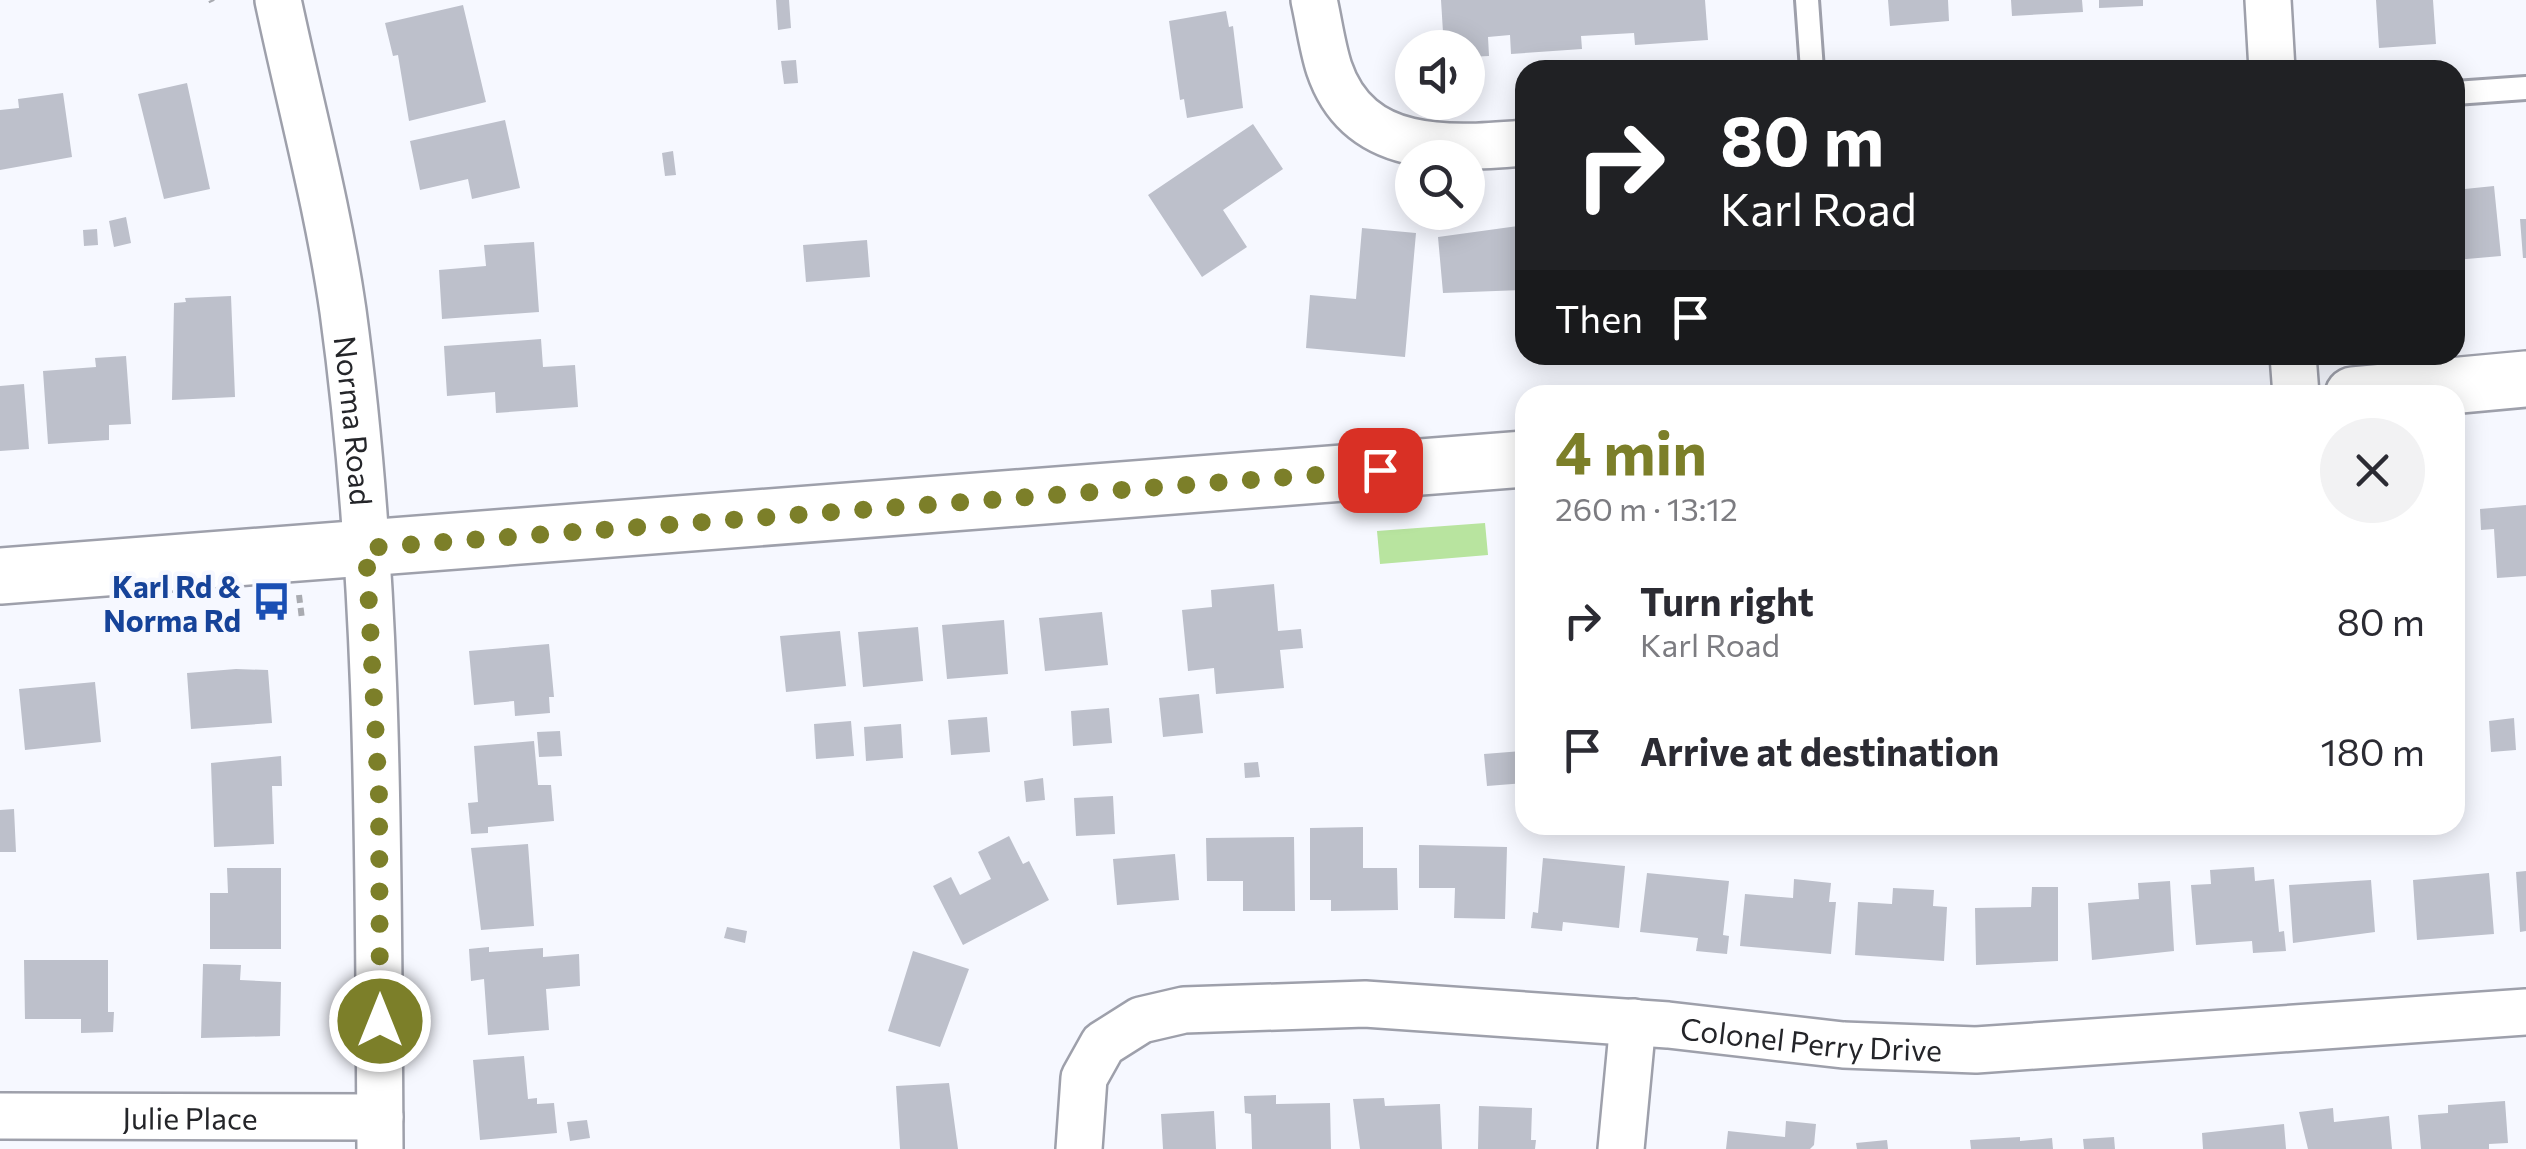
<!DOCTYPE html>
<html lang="en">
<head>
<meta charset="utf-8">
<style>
	body { margin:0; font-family:Commissioner,sans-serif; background:#f2f2f3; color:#2b2b33; height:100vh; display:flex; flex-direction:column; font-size:38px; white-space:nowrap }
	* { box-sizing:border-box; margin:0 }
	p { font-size:32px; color:#7c7c81 }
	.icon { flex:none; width:55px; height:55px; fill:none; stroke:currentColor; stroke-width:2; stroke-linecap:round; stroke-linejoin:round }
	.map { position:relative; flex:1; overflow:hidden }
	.details { position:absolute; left:1515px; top:385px; width:950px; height:450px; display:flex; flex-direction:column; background:#fff; border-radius:30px; box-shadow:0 5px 25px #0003 }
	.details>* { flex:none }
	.guide { position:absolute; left:1515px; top:60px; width:950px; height:305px; border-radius:30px; box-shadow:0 5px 25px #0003; background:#202124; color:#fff; overflow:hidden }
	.tools { position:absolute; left:1395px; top:30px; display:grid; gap:20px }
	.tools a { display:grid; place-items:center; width:90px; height:90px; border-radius:50%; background:#fff; box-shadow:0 5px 25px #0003; font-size:50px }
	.pin { position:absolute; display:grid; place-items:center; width:85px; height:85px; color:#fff; margin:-42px; border-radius:20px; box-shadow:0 5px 15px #0006 }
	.me { position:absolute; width:110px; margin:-55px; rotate:0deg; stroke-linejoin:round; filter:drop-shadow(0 0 8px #0008) }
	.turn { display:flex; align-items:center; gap:35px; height:210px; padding:0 40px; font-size:45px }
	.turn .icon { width:130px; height:130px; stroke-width:2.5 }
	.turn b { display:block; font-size:70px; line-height:85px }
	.then { display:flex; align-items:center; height:95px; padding:0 40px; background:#0003; gap:20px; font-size:38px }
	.round { display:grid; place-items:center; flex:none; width:105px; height:105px; border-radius:52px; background:#f2f2f3 }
	.head { display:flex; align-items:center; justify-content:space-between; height:170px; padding:0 40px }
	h1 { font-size:60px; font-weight:700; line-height:75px; color:#7c7f29 }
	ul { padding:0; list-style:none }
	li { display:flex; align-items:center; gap:30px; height:130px; padding:0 40px }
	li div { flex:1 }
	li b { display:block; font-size:38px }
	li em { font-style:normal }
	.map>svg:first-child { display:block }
	.green { fill:#b8e49f }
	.building { fill:#bdc0cb }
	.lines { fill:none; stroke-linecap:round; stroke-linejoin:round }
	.lane-casing { stroke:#9ea0ab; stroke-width:28 }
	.street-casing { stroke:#9ea0ab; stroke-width:50 }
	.secondary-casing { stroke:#9ea0ab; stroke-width:60 }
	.path { stroke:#a9abb1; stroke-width:6; stroke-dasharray:8 5; stroke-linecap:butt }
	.lane { stroke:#fff; stroke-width:22 }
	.street { stroke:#fff; stroke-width:45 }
	.secondary { stroke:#fff; stroke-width:55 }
	.route { stroke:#7c7f29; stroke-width:18; stroke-dasharray:0 32.4 }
	.labels { text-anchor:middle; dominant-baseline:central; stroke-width:9; stroke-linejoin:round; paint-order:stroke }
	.street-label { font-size:30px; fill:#242529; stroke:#f6f8ff }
	.transit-label { font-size:30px; font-weight:bold; fill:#164399; stroke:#f6f8ff; text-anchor:end }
</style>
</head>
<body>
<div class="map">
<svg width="2526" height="1149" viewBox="0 0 2526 1149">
	<rect width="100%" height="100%" fill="#f6f8ff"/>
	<!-- green -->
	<path class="green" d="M 1485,523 L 1488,555 L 1380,564 L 1377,531 Z"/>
	<!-- building -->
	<path class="building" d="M 776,0 L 789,0 L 791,28 L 778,30 Z
		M 1441,0 L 1705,0 L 1708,40 L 1635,45 L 1634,33 L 1581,36 L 1582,49 L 1511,54 L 1510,35 L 1488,37 L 1489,56 L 1468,57 L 1468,48 L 1444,48 Z
		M 1888,0 L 1948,0 L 1949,21 L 1890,26 Z
		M 2011,0 L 2082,0 L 2083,12 L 2012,16 Z
		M 2099,0 L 2143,0 L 2143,6 L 2099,8 Z
		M 2376,0 L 2433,0 L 2436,44 L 2379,48 Z
		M 463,5 L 486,102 L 409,121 L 398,55 L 393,56 L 385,23 Z
		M 1226,11 L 1229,27 L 1233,26 L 1243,108 L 1187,118 L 1184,99 L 1180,100 L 1169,21 Z
		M 796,60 L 798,83 L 784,84 L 781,61 Z
		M 187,83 L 210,189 L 164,199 L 138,94 Z
		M 63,93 L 72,157 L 0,170 L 0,110 L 19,108 L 18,99 Z
		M 505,120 L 520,188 L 472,199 L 468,179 L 420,190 L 410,141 Z
		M 1253,124 L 1283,169 L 1223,210 L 1247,247 L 1202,277 L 1148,195 Z
		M 673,151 L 676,175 L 665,176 L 662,153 Z
		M 2494,186 L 2501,256 L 2455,260 L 2455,190 Z
		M 126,217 L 131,243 L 114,247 L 109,221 Z
		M 2520,219 L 2526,219 L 2526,258 L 2523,258 Z
		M 1518,226 L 1518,230 L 1525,230 L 1522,290 L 1443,293 L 1438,237 Z
		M 1362,228 L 1416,233 L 1405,357 L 1306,348 L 1310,295 L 1356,299 Z
		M 97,229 L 98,245 L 84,246 L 83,230 Z
		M 867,240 L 870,277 L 806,282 L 803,245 Z
		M 534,242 L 539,312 L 442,319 L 439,270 L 486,266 L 484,245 Z
		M 231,296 L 235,397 L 172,400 L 174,303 L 186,302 L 185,298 Z
		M 541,339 L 543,367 L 575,365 L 578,407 L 496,413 L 495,392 L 447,396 L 444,346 Z
		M 126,356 L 131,424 L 109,425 L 109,440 L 48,444 L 43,371 L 96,367 L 95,358 Z
		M 24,384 L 29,449 L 0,451 L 0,386 Z
		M 2526,505 L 2526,576 L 2497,578 L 2494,529 L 2481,530 L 2480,509 Z
		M 2455,511 L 2459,511 L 2462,564 L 2455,565 Z
		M 1274,584 L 1278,631 L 1301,629 L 1303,648 L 1280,650 L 1284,688 L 1216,694 L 1214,668 L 1188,671 L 1182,610 L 1212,607 L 1211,590 Z
		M 1102,612 L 1108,665 L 1045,671 L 1039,618 Z
		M 1004,620 L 1008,674 L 947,679 L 942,625 Z
		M 918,627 L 923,681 L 863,687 L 858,632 Z
		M 840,631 L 846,686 L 786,692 L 780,636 Z
		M 549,644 L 554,697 L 549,697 L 550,713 L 515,716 L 514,701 L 474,705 L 469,651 Z
		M 236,669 L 268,670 L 272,723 L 191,729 L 187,673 Z
		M 95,682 L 101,742 L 25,750 L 19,689 Z
		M 1199,694 L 1203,733 L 1163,737 L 1159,698 Z
		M 1109,708 L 1112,743 L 1073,746 L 1071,711 Z
		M 987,717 L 990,752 L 951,755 L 948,720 Z
		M 2514,718 L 2516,750 L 2491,752 L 2489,721 Z
		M 851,721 L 854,756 L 816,759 L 814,724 Z
		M 901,724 L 903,758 L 866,761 L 864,727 Z
		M 560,731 L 562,756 L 539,757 L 537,732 Z
		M 534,741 L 538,785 L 551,785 L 554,821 L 488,827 L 488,833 L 471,834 L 468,803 L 478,802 L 474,746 Z
		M 1522,751 L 1525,783 L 1487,786 L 1484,754 Z
		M 281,756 L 282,786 L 272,786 L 274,844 L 214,847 L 211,763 Z
		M 1258,762 L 1260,777 L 1245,778 L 1244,763 Z
		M 1043,778 L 1045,800 L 1026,802 L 1024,781 Z
		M 1113,796 L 1115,834 L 1076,836 L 1074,798 Z
		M 14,809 L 16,852 L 0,852 L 0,810 Z
		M 1913,825 L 1953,825 L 1953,831 L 1913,831 Z
		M 1363,827 L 1363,868 L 1397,868 L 1398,910 L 1331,911 L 1331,900 L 1310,900 L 1310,828 Z
		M 1009,836 L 1023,864 L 1029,861 L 1049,900 L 963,945 L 933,886 L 951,877 L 960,895 L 991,879 L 978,852 Z
		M 1294,837 L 1295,911 L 1243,911 L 1243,881 L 1207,881 L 1206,838 Z
		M 528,844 L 534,926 L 481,930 L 471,848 Z
		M 1419,845 L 1507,847 L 1505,919 L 1454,918 L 1455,888 L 1419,888 Z
		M 1175,854 L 1179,900 L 1117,905 L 1113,859 Z
		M 1543,858 L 1625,866 L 1619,928 L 1563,922 L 1562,931 L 1531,928 L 1533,912 L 1538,913 Z
		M 2254,867 L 2255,881 L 2274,879 L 2279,932 L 2284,931 L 2286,951 L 2253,953 L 2252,941 L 2196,945 L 2191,885 L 2211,884 L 2210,870 Z
		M 227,868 L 281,868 L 281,949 L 210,949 L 210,893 L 228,893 Z
		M 2526,871 L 2526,931 L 2520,932 L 2516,872 Z
		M 1647,873 L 1729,881 L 1723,935 L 1729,936 L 1727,954 L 1696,951 L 1698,938 L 1640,932 Z
		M 2489,873 L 2494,934 L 2417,940 L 2413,880 Z
		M 1794,879 L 1831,883 L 1829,902 L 1836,902 L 1831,954 L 1740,946 L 1745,894 L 1793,898 Z
		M 2371,880 L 2375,932 L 2293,943 L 2289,885 Z
		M 2170,881 L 2174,951 L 2092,960 L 2088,903 L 2139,899 L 2138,883 Z
		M 2032,887 L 2058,887 L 2058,961 L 1976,965 L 1975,908 L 2031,907 Z
		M 1893,888 L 1934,890 L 1933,906 L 1947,907 L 1944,961 L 1855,955 L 1858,902 L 1892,904 Z
		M 727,927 L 747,931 L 745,943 L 724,938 Z
		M 489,947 L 489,952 L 543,948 L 543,957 L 579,954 L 580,986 L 546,989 L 549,1030 L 488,1035 L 484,979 L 471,981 L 469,949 Z
		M 913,951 L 969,969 L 940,1047 L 888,1031 Z
		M 24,960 L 108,960 L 108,1012 L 114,1012 L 113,1032 L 81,1033 L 81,1019 L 25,1019 Z
		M 203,964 L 241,965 L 240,980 L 281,982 L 280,1036 L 201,1038 Z
		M 524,1056 L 528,1099 L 537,1098 L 537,1104 L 554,1103 L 557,1133 L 480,1140 L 473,1060 Z
		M 949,1083 L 958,1149 L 900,1149 L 896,1086 Z
		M 1276,1095 L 1276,1104 L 1330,1103 L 1331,1149 L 1252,1149 L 1251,1114 L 1245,1113 L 1244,1096 Z
		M 1384,1098 L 1385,1106 L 1440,1104 L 1442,1149 L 1360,1149 L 1353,1099 Z
		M 2505,1101 L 2508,1143 L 2489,1144 L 2489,1149 L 2421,1149 L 2418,1115 L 2448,1113 L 2448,1105 Z
		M 1479,1106 L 1532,1108 L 1531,1140 L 1536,1140 L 1535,1149 L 1478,1149 Z
		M 2333,1108 L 2334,1122 L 2389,1116 L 2392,1149 L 2308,1149 L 2299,1112 Z
		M 1214,1111 L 1216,1149 L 1163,1149 L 1161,1114 Z
		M 587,1120 L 590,1138 L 570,1141 L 567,1122 Z
		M 1786,1121 L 1816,1124 L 1814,1145 L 1810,1149 L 1726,1149 L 1728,1131 L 1785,1137 Z
		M 2284,1124 L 2286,1149 L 2203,1149 L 2202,1133 Z
		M 2020,1137 L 2020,1141 L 2052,1138 L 2053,1149 L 1971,1149 L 1970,1140 Z
		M 2114,1137 L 2115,1149 L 2084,1149 L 2083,1139 Z
		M 1887,1140 L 1888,1149 L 1857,1149 L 1856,1143 Z"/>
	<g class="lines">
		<defs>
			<path id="lane" d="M 1807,0 L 1812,70
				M 2455,93 L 2526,88"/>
			<g id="street">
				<path id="s1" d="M 278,0 C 300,104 328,206 343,311 C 381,589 378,869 380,1149"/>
				<path d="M 1314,0 C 1319,22 1322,46 1329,68 C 1359,157 1450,149 1525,143"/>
				<path d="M 2268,0 L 2272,70"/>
				<path d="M 2293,355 L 2296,395"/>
				<path id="s2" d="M 0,1116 L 380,1117"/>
				<path id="s3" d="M 1079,1149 L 1084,1078 L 1103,1044 L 1141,1020 L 1184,1010 L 1365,1004 L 1668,1025 L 1843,1045 L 1976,1050 L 2526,1012"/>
				<path d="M 1621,1149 L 1633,1022"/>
			</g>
			<path id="secondary" d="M 2353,395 L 2526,379
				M 0,576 L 1525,459"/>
		</defs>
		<!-- lane casing -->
		<use href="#lane" class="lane-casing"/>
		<!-- street casing -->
		<use href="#street" class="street-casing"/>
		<!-- secondary casing -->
		<use href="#secondary" class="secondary-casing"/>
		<!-- path -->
		<path class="path" d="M 211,0 L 212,2
			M 2208,355 L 2210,364
			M 299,595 L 302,619"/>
		<!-- lane -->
		<use href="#lane" class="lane"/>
		<!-- street -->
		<use href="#street" class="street"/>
		<!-- secondary -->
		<use href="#secondary" class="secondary"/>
	</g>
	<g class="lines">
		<!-- route -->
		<path class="route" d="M 380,1021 L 379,796 L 366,548 L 1380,470"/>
	</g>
	<!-- icons -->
	<defs>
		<symbol id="bus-bare" viewBox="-9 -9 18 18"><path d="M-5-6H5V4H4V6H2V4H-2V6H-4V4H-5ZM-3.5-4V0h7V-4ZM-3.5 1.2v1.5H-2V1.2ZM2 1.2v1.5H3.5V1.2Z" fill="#1a4fb4" stroke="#f6f8ff" stroke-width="2.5" paint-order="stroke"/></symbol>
	</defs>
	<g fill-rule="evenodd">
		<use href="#bus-bare" x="244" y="574" width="55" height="55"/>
	</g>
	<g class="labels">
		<!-- street labels -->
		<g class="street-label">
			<text stroke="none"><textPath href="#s1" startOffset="428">Norma Road</textPath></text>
			<text stroke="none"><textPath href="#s3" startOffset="828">Colonel Perry Drive</textPath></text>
			<text stroke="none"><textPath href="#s2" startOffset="190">Julie Place</textPath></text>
		</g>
		<!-- transit labels -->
		<g class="transit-label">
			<text x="241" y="585">Karl Rd &amp;<tspan x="241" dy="34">Norma Rd</tspan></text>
		</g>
	</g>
</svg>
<div class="tools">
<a><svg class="icon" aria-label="sound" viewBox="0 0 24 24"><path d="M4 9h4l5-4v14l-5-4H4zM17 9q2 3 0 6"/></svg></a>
<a><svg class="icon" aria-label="search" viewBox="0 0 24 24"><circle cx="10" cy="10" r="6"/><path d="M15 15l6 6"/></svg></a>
</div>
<div class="pin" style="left:1380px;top:470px;background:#d93025"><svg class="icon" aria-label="arrive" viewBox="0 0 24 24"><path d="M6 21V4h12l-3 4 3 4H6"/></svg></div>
<svg class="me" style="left:380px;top:1021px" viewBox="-20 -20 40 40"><circle r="17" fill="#7c7f29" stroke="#fff" stroke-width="3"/><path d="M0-11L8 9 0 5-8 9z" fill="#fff"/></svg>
<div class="guide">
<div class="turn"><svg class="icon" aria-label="right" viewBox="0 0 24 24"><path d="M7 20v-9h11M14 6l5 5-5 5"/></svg><div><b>80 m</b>Karl Road</div></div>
<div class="then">Then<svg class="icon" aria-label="arrive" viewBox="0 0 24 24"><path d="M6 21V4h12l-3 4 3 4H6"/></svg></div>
</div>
<section class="details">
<div class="head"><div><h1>4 min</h1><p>260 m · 13:12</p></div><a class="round"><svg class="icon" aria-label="close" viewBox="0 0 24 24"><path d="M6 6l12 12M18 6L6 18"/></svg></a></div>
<ul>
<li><svg class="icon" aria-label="right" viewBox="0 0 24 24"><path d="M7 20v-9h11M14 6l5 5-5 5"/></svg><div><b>Turn right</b><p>Karl Road</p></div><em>80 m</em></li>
<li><svg class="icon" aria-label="arrive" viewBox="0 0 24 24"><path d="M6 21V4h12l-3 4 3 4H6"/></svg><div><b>Arrive at destination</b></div><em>180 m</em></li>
</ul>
</section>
</div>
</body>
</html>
